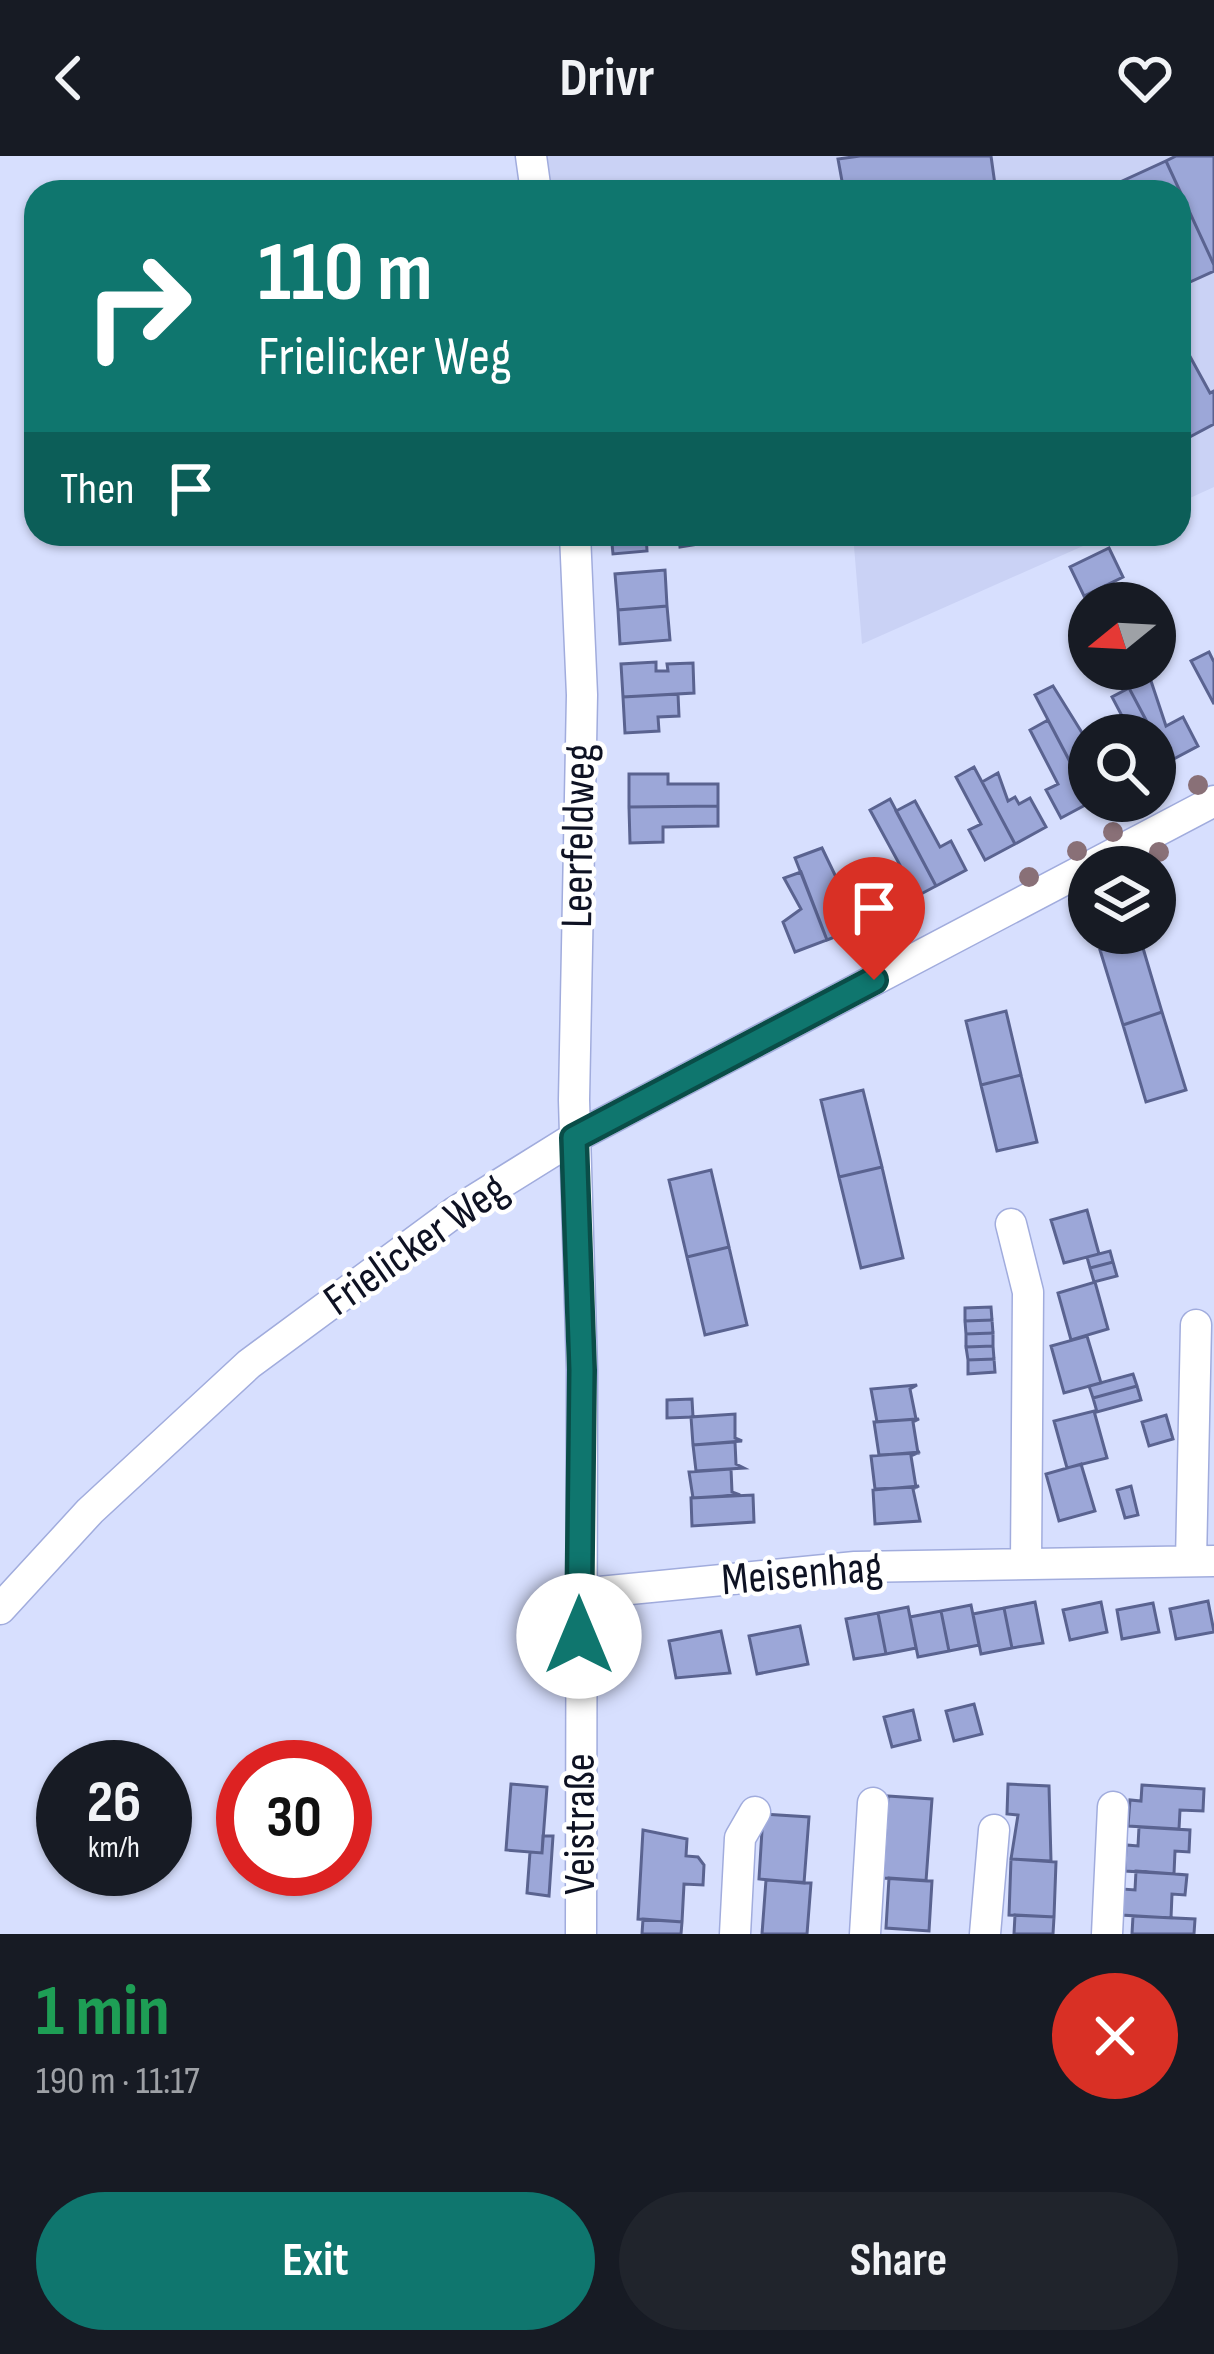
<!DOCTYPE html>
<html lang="en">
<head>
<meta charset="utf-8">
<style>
	body { margin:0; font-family:"Sofia Sans Condensed",sans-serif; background:#20242c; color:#f1f3f6; height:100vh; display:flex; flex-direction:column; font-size:45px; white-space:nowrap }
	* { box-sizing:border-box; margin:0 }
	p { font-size:39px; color:#9ea1a6 }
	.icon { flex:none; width:66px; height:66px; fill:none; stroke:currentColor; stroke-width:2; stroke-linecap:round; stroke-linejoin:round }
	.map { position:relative; height:1778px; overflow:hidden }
	.side { display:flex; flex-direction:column; background:#171b24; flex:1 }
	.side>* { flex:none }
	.top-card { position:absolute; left:24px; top:24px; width:1167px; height:366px; border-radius:36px; box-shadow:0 3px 9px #0004; background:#0f766e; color:#fff; overflow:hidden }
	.needle { width:78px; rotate:252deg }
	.buttons { position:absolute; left:1068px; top:426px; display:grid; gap:24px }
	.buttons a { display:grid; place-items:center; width:108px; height:108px; border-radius:50%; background:#171b24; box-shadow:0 3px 9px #0004; font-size:60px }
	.speed { position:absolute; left:36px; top:1584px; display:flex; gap:24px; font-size:60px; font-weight:700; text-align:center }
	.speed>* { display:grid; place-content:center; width:156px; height:156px; border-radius:50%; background:#171b24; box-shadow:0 3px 9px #0004; line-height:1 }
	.speed small { font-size:30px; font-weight:400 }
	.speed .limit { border:18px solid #d22; background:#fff; color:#111 }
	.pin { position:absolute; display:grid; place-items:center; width:102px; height:102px; color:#fff; margin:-123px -51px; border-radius:50% 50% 50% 0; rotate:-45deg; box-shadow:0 0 12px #0007 }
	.pin .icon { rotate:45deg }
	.me { position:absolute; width:132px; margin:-66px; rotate:0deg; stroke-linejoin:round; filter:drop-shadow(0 0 9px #0008) }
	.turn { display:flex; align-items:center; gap:42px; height:252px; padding:0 36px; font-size:54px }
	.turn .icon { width:156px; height:156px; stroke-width:2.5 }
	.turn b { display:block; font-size:84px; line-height:102px }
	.then { display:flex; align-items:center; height:114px; padding:0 36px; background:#0003; gap:24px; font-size:45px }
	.round { display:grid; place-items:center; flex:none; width:126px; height:126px; border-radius:63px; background:#20242c }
	.summary { display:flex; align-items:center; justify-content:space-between; height:204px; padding:0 36px }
	h1 { font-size:72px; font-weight:700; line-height:90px; color:#1e9e55 }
	.primary-button { display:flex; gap:24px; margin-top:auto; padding:24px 36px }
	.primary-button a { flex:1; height:138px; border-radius:72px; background:#0f766e; color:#fff; font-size:48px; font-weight:700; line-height:138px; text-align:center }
	.primary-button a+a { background:#20242c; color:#f1f3f6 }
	header { display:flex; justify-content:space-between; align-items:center; height:156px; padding:0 36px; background:#171b24; font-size:54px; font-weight:700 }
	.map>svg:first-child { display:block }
	.built { fill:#cad2f5 }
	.building { fill:#9ca7d8; stroke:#5a6390; stroke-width:3 }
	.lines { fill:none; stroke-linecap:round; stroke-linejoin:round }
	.minor-casing { stroke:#a1acdd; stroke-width:33 }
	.minor { stroke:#fff; stroke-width:30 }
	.tree { fill:#897077 }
	.route-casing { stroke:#0a4d48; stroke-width:30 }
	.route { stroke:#0f766e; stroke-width:21 }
	.labels { text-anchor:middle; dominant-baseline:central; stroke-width:9; stroke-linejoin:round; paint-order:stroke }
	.street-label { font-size:45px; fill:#0e1223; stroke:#fff }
</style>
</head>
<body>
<header><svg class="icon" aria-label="back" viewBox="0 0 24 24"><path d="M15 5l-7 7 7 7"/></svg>Drivr<svg class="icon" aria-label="heart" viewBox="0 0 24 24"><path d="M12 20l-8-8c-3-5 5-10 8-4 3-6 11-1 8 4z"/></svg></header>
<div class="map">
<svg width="1214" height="1778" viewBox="0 0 1214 1778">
	<rect width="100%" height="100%" fill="#d7dffe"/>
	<!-- built -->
	<path class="built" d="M 545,0 L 1214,0 L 1214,331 L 1179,347 L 1179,36 L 550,36 Z
		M 853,378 L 1110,378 L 862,488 Z"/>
	<!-- building -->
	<path class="building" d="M 860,0 L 991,0 L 996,36 L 844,36 L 838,3 Z
		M 1176,0 L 1214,0 L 1214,109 L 1166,5 Z
		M 1166,5 L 1214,109 L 1214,115 L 1179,131 L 1179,36 L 1122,36 L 1118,27 Z
		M 1187,195 L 1210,237 L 1214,235 L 1214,268 L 1184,284 L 1179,275 L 1179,200 Z
		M 611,378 L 646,378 L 647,395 L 613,398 Z
		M 664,378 L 723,378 L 723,384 L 680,391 L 679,381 L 665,382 Z
		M 1109,392 L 1123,421 L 1084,440 L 1070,411 Z
		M 665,414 L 667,450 L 618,454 L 615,418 Z
		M 667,450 L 670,484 L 620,488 L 618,454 Z
		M 1209,496 L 1214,506 L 1214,548 L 1191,505 Z
		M 656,506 L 656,515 L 668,515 L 667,508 L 693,507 L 694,537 L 623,541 L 621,508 Z
		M 1119,513 L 1147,513 L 1166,570 L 1183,561 L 1198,590 L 1168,606 Z
		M 1053,530 L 1089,588 L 1089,642 L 1035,539 Z
		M 1129,532 L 1154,579 L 1132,579 L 1112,541 Z
		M 678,538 L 679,560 L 658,561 L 659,575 L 625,577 L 623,541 Z
		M 1048,564 L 1091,646 L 1061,662 L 1046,634 L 1058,628 L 1030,574 Z
		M 974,611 L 1015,688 L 985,704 L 969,674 L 981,668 L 956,621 Z
		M 998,617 L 1008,645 L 1015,641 L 1019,648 L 1030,642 L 1046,671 L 1015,688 L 982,626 Z
		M 629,618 L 668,618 L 668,628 L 718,628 L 718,650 L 629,651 Z
		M 890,643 L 936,730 L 906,746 L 890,716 L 901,711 L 870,654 Z
		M 915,645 L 940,691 L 951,685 L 966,714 L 936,730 L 896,655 Z
		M 718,650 L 718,670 L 663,671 L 663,686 L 630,687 L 629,651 Z
		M 822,692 L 860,771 L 827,784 L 795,702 Z
		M 869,714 L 889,753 L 874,761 L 854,722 Z
		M 801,716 L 827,784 L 795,796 L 783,766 L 801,753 L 784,722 Z
		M 1140,782 L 1162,856 L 1123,869 L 1100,794 Z
		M 1006,855 L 1021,919 L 981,929 L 966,865 Z
		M 1162,856 L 1186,934 L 1146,946 L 1123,869 Z
		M 1021,919 L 1037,986 L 997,995 L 981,929 Z
		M 863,934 L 882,1011 L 839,1021 L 821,944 Z
		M 882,1011 L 903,1102 L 861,1112 L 839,1021 Z
		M 711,1014 L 729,1091 L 687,1101 L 669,1024 Z
		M 1087,1054 L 1099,1098 L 1064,1107 L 1051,1064 Z
		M 729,1091 L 747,1169 L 705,1179 L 687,1101 Z
		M 1110,1095 L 1113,1106 L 1090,1112 L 1087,1101 Z
		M 1113,1106 L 1117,1120 L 1094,1126 L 1090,1112 Z
		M 1095,1126 L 1108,1173 L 1071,1184 L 1058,1137 Z
		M 991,1151 L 992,1164 L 965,1165 L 965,1152 Z
		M 992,1164 L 993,1177 L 966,1178 L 965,1165 Z
		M 993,1177 L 993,1190 L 966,1191 L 966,1178 Z
		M 1087,1180 L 1101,1227 L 1064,1237 L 1051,1190 Z
		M 993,1190 L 994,1203 L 968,1204 L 966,1191 Z
		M 994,1203 L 995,1216 L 968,1218 L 968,1204 Z
		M 1133,1218 L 1137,1230 L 1093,1242 L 1089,1230 Z
		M 917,1229 L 910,1233 L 916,1263 L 877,1266 L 871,1233 Z
		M 1137,1230 L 1141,1244 L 1097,1256 L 1093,1242 Z
		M 692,1243 L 693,1261 L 667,1262 L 667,1244 Z
		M 1094,1255 L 1107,1302 L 1067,1312 L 1054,1265 Z
		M 735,1258 L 735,1282 L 742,1285 L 693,1289 L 691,1261 Z
		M 1166,1259 L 1173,1283 L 1149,1290 L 1142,1266 Z
		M 919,1263 L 913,1266 L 918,1297 L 879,1299 L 874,1266 Z
		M 735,1286 L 736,1308 L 744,1312 L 696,1315 L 693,1289 Z
		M 920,1296 L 911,1300 L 916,1331 L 875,1333 L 871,1300 Z
		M 1081,1308 L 1095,1355 L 1059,1365 L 1046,1318 Z
		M 731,1313 L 732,1336 L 740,1339 L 693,1342 L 689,1316 Z
		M 919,1330 L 913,1333 L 920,1365 L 875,1368 L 873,1334 Z
		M 1131,1330 L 1138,1359 L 1125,1362 L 1117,1334 Z
		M 753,1339 L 754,1366 L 692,1370 L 691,1342 Z
		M 1208,1445 L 1214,1476 L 1176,1483 L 1170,1453 Z
		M 1035,1446 L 1043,1487 L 1012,1492 L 1004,1452 Z
		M 1101,1446 L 1107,1476 L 1070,1484 L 1063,1454 Z
		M 1153,1447 L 1159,1476 L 1122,1483 L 1117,1454 Z
		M 971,1449 L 979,1489 L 949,1495 L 941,1455 Z
		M 908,1451 L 916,1492 L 886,1498 L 878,1457 Z
		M 1004,1452 L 1012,1492 L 981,1498 L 973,1458 Z
		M 941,1455 L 949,1495 L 918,1501 L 910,1461 Z
		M 878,1457 L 886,1498 L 854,1503 L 846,1463 Z
		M 800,1470 L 808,1508 L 757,1518 L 749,1480 Z
		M 721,1475 L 730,1517 L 676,1522 L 669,1485 Z
		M 974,1548 L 982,1578 L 954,1585 L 946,1555 Z
		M 913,1554 L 920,1584 L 892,1591 L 884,1561 Z
		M 511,1628 L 547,1631 L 542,1697 L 506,1694 Z
		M 1008,1628 L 1049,1630 L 1051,1705 L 1011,1703 L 1018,1659 L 1007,1658 Z
		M 1142,1629 L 1204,1633 L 1203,1655 L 1180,1654 L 1179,1673 L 1128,1670 L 1130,1644 L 1141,1645 Z
		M 888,1640 L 932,1643 L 926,1725 L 883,1722 Z
		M 763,1658 L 809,1661 L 804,1727 L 759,1723 Z
		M 1139,1671 L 1190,1674 L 1189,1696 L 1175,1695 L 1174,1718 L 1125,1715 L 1126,1689 L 1138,1690 Z
		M 643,1674 L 687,1683 L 686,1700 L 698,1701 L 704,1709 L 703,1729 L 684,1728 L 682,1766 L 638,1763 Z
		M 543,1680 L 553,1680 L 549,1740 L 527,1737 L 530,1696 L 542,1697 Z
		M 1011,1703 L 1056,1706 L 1054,1761 L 1009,1759 Z
		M 1136,1715 L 1187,1719 L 1185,1739 L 1172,1738 L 1171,1762 L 1121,1759 L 1123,1733 L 1135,1734 Z
		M 889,1722 L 932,1725 L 929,1775 L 886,1772 Z
		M 766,1724 L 811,1727 L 807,1778 L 762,1778 Z
		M 1015,1759 L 1054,1761 L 1053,1778 L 1014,1778 Z
		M 1133,1760 L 1195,1763 L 1194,1778 L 1132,1778 Z
		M 643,1763 L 682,1766 L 681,1778 L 642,1778 Z"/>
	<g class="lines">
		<defs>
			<path id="minor" d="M 531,0 L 536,36
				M 575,378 L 582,539 L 574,944 L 582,1214 L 581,1778
				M 1011,1068 L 1028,1136 L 1026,1406
				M 1191,1405 L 1196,1169
				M 579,1438 L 855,1411 L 1214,1405
				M 0,1453 L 90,1355 L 249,1208 L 455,1056 L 574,982 L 1214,645
				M 735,1778 L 740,1682 L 755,1656
				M 865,1778 L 873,1647
				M 985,1778 L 994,1674
				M 1107,1778 L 1113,1651"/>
		</defs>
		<!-- minor casing -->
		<use href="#minor" class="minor-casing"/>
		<!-- minor -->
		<use href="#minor" class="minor"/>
	</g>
	<!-- trees -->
	<g class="tree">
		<circle cx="1198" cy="629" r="10"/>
		<circle cx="1113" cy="676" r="10"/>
		<circle cx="1077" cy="695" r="10"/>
		<circle cx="1159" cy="696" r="10"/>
		<circle cx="1029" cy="721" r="10"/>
	</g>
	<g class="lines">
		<defs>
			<path id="route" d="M 579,1480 L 582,1214 L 574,982 L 874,824"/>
		</defs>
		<!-- route casing -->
		<use href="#route" class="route-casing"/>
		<!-- route -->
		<use href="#route" class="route"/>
	</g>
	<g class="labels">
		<!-- street labels -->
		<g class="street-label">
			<text transform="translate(579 680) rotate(-89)">Leerfeldweg</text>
			<text transform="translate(416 1089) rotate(-35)">Frielicker Weg</text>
			<text transform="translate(802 1418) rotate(-5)">Meisenhag</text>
			<text transform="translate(580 1668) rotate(-90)">Veistraße</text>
		</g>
	</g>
</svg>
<div class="buttons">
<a><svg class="needle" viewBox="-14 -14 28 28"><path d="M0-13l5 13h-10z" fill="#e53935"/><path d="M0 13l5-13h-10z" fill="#9ea1a6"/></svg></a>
<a><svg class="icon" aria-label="search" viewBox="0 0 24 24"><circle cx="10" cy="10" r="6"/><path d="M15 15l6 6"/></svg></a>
<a><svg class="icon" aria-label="layers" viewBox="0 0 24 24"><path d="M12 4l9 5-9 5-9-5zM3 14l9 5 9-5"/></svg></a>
</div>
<div class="speed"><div>26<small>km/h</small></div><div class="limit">30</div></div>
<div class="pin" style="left:874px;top:824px;background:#d93025"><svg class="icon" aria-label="arrive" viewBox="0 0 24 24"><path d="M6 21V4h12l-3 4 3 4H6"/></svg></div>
<svg class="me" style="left:579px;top:1480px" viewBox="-20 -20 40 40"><circle r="19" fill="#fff"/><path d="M0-13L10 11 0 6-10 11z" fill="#0f766e"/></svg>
<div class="top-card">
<div class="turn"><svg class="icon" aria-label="right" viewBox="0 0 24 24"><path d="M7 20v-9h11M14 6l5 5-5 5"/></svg><div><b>110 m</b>Frielicker Weg</div></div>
<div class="then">Then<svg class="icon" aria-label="arrive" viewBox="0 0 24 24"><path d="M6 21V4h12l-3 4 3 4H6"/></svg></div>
</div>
</div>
<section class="side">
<div class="summary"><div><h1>1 min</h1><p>190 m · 11:17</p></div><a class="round" style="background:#d93025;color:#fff"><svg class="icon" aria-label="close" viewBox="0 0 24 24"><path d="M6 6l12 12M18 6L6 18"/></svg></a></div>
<div class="primary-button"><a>Exit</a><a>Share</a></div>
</section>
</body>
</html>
